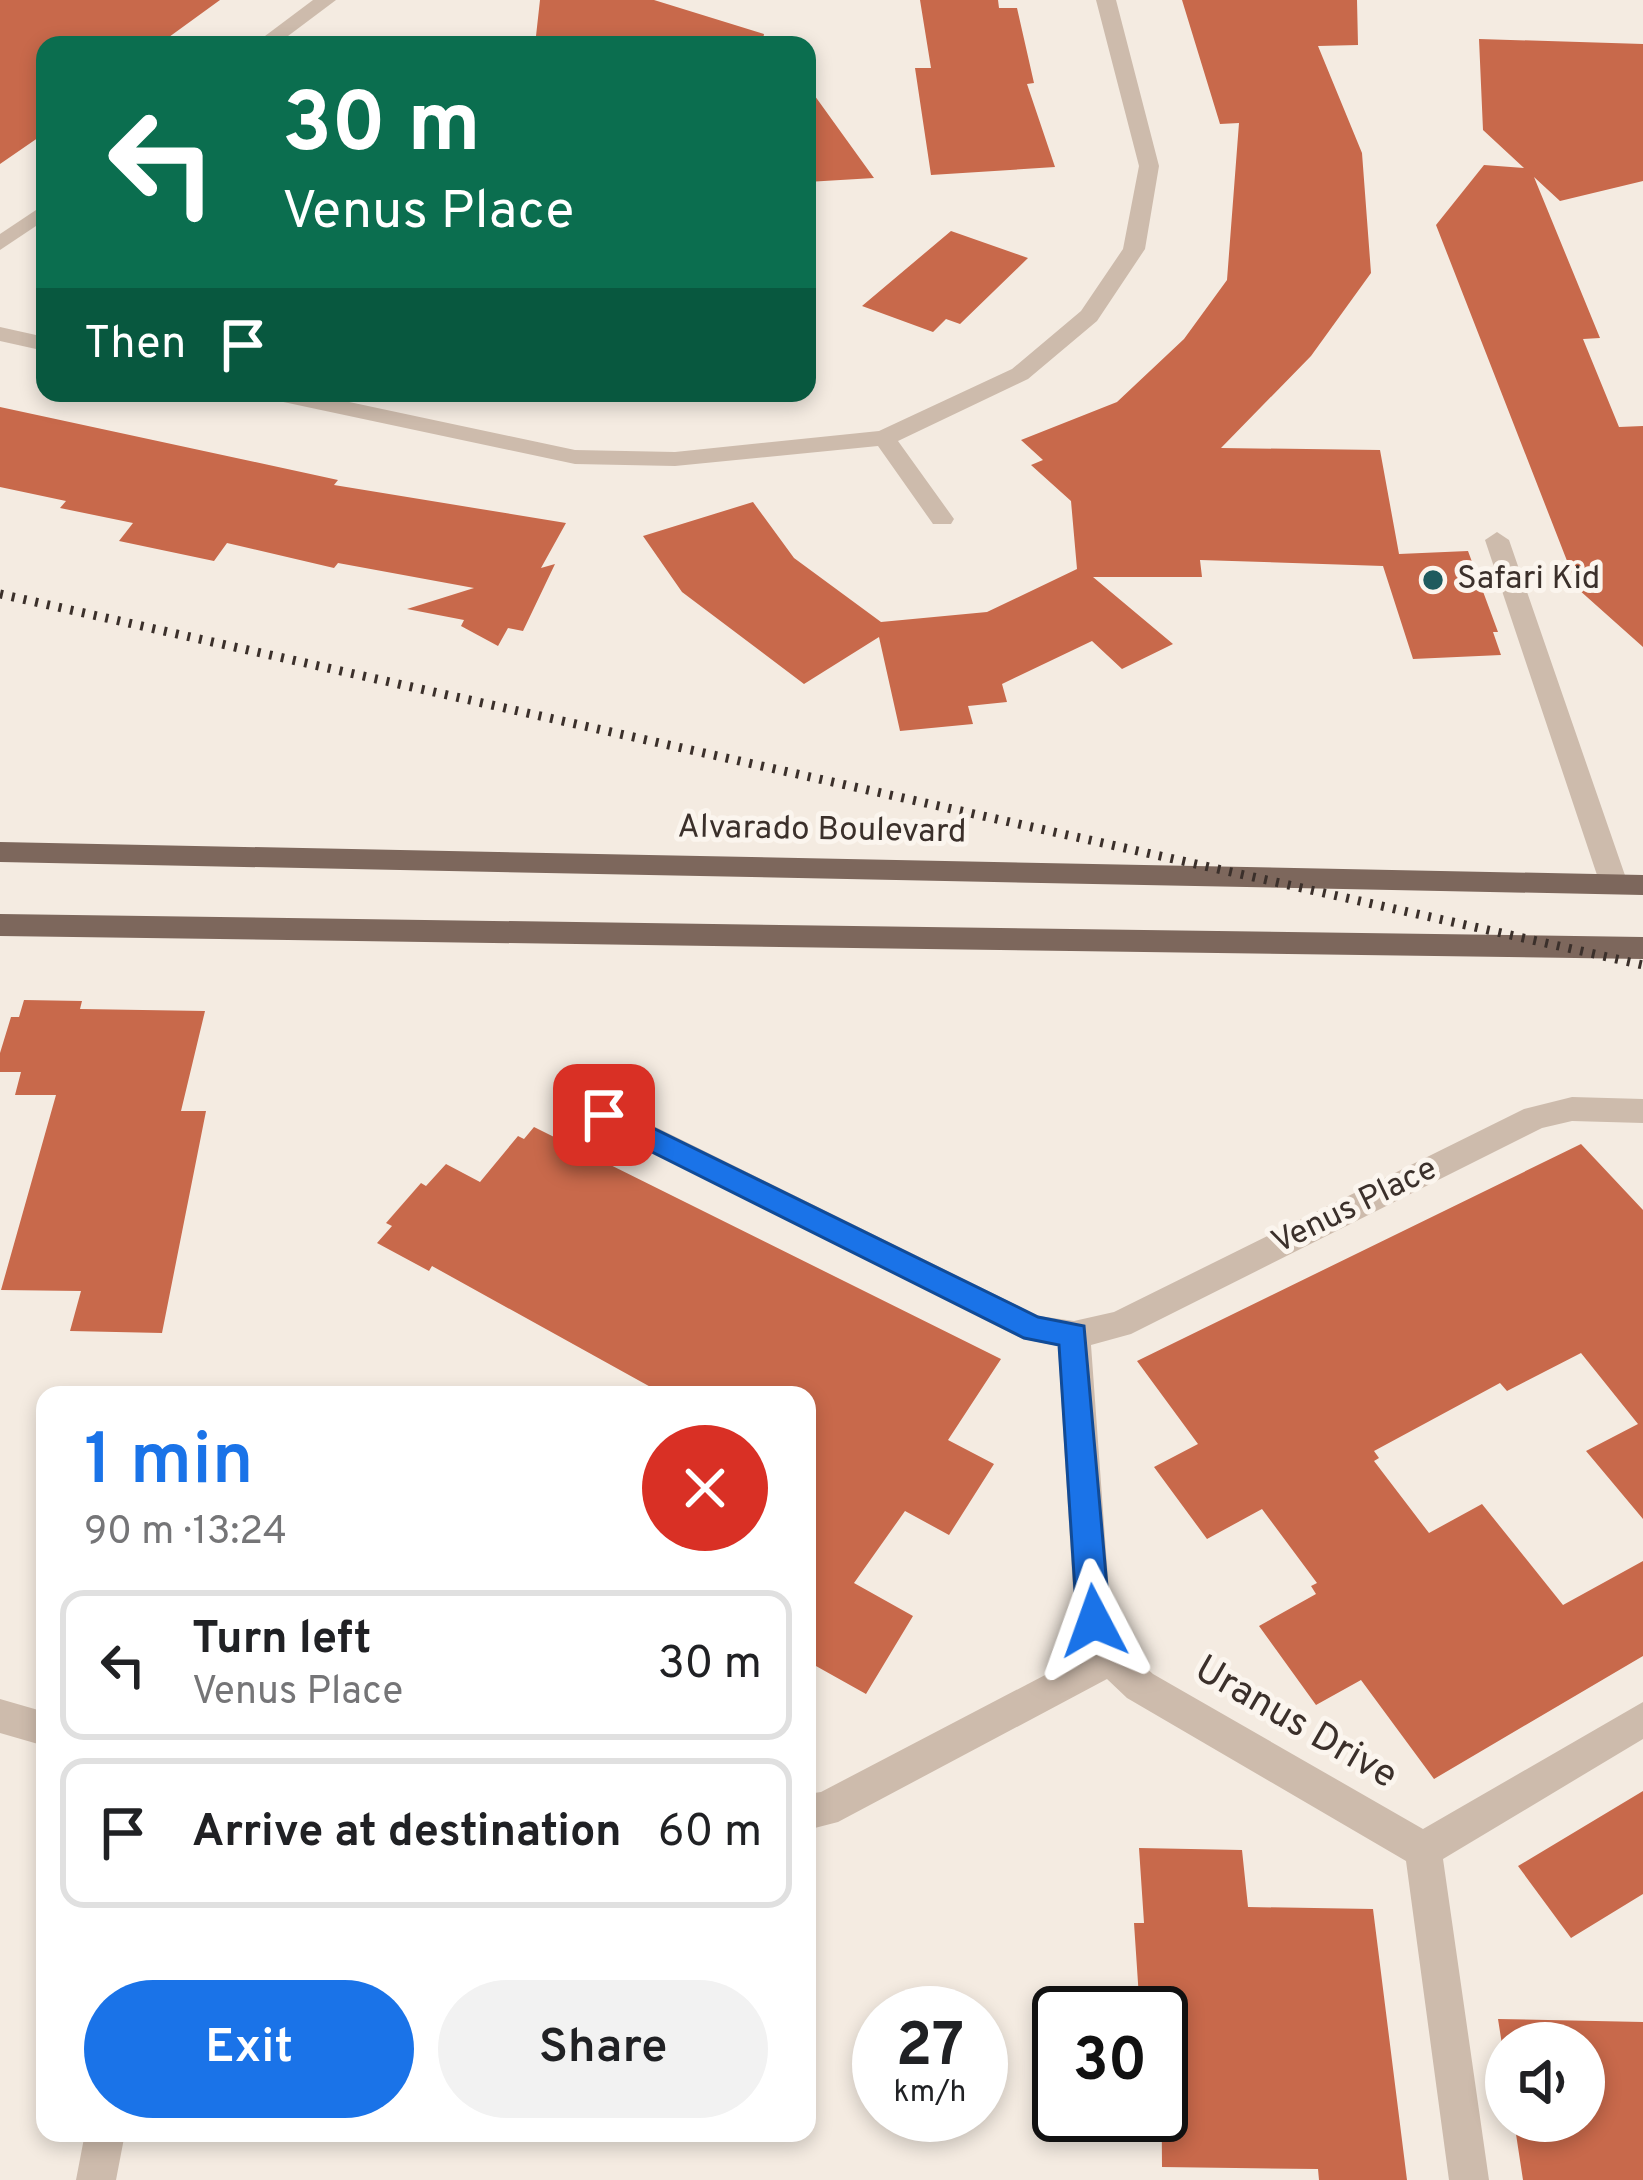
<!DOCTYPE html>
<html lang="en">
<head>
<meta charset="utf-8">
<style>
	body { margin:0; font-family:Overpass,sans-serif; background:#f2f2f2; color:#202124; height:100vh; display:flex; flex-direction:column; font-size:45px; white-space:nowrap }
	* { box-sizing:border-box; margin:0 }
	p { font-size:39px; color:#757577 }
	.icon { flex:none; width:66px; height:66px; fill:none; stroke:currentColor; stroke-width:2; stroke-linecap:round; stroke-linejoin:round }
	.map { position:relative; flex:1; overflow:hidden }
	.drawer { position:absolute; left:36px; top:1386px; width:780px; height:756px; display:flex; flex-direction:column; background:#fff; border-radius:24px; box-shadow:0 6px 18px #0003 }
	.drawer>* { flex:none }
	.hud { position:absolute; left:36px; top:36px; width:780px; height:366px; border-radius:24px; box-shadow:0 6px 18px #0003; background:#0b6e4f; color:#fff; overflow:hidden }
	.buttons { position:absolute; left:1485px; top:2022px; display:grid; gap:24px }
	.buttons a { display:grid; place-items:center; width:120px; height:120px; border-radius:50%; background:#fff; box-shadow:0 6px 18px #0003; font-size:60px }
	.speed { position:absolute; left:852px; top:1986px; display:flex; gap:24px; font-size:60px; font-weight:700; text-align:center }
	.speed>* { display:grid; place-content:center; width:156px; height:156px; border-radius:50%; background:#fff; box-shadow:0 6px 18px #0003; line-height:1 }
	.speed small { font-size:30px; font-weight:400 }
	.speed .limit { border:6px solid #111; border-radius:18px; background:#fff; color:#111 }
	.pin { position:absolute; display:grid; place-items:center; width:102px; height:102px; color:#fff; margin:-51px; border-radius:24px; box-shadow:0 6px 18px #0006 }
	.me { position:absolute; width:132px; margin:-66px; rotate:356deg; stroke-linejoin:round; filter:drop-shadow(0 0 9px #0008) }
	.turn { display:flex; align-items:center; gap:42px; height:252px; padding:0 48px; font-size:54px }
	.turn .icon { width:156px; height:156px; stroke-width:2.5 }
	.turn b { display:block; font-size:84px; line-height:102px }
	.then { display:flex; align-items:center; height:114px; padding:0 48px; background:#0003; gap:24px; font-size:45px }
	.round { display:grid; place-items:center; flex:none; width:126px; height:126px; border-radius:63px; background:#f2f2f2 }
	.summary { display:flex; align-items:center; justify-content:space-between; height:204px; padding:0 48px }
	h1 { font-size:72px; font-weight:600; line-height:90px; color:#1a73e8 }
	.primary-button { display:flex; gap:24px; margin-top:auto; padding:24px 48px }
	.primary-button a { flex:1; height:138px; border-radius:72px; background:#1a73e8; color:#fff; font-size:48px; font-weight:600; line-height:138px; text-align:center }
	.primary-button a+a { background:#f2f2f2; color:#202124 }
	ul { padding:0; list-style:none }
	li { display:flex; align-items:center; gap:36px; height:150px; margin:0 24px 18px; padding:0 24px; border:6px solid #e0e0e0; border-radius:24px }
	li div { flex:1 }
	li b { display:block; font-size:45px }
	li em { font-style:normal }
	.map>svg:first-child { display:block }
	.building { fill:#c8694b }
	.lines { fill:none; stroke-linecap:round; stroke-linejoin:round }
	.minor { fill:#cdbbac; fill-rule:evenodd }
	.major { fill:#7d675c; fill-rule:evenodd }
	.rail { stroke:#3b302b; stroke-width:9; stroke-dasharray:3 9; stroke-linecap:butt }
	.route { fill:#1a73e8; stroke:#114b97; stroke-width:3 }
	.poi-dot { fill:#1f5a5e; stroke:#fbf5ee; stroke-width:4.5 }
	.labels { text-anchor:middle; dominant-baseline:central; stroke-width:10; stroke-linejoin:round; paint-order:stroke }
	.poi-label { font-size:33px; fill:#3b302b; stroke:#fbf5ee; text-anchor:start }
	.street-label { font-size:33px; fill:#3b302b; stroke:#fbf5ee }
	.near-street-label { font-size:39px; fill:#3b302b; stroke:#fbf5ee }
</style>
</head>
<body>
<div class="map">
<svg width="1643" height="2180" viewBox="0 0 1643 2180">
	<rect width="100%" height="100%" fill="#f4ebe1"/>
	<!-- building -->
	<path class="building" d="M 0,0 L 220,0 L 158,45 L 45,45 L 45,133 L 0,164 Z
		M 540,0 L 654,0 L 764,34 L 762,45 L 535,45 Z
		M 920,0 L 998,0 L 999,8 L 1017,8 L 1034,83 L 1027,84 L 1055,167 L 931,175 L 915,68 L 931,68 Z
		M 1182,0 L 1357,0 L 1358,45 L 1318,46 L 1362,153 L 1371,273 L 1311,356 L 1221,448 L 1380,450 L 1399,554 L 1468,551 L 1498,632 L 1493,632 L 1501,655 L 1413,659 L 1383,566 L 1200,560 L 1202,577 L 1093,577 L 1173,644 L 1122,669 L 1092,641 L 1002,684 L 1007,702 L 968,706 L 973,724 L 900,731 L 879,637 L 804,684 L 682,592 L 643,536 L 753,502 L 794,558 L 881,622 L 987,612 L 1077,569 L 1071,501 L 1031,465 L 1043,460 L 1021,440 L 1117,402 L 1184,339 L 1227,280 L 1239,123 L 1220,124 Z
		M 1479,39 L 1643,44 L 1643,181 L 1560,201 L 1534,177 L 1600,338 L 1583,339 L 1619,427 L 1643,426 L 1643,647 L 1578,589 L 1436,225 L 1484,165 L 1524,168 L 1483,130 Z
		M 807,85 L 874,178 L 807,182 Z
		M 951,231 L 1028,258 L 960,324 L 946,319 L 933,332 L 862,306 Z
		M 0,407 L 338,480 L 334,485 L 566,523 L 541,568 L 555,564 L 523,631 L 508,628 L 498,646 L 461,626 L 464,620 L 407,609 L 474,588 L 338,563 L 334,568 L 227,543 L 214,561 L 119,541 L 133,523 L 60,508 L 66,501 L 0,487 Z
		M 24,1000 L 82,1001 L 80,1009 L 205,1011 L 181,1111 L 206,1111 L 162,1333 L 70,1331 L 81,1291 L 1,1290 L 56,1095 L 15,1095 L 21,1072 L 0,1072 L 0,1053 L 11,1017 L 19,1017 Z
		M 534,1127 L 1001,1359 L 948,1440 L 994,1464 L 949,1535 L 905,1511 L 854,1583 L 913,1616 L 866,1694 L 807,1661 L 807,1395 L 665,1395 L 432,1266 L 429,1271 L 377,1243 L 392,1226 L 386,1223 L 421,1183 L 426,1186 L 446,1164 L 480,1182 L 518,1136 L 524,1139 Z
		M 1581,1144 L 1643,1210 L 1643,1519 L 1586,1451 L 1638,1424 L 1581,1353 L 1507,1391 L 1500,1383 L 1374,1451 L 1379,1458 L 1374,1461 L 1429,1533 L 1482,1504 L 1563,1605 L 1643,1561 L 1643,1656 L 1434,1779 L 1361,1680 L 1316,1705 L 1259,1626 L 1316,1594 L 1311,1586 L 1317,1583 L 1262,1509 L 1207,1539 L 1154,1467 L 1198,1444 L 1137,1361 Z
		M 1643,1791 L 1643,1894 L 1571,1938 L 1518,1866 Z
		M 1139,1848 L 1242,1850 L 1248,1907 L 1373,1909 L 1407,2180 L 1319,2180 L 1318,2169 L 1162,2167 L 1161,2013 L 1140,2013 L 1134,1923 L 1144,1923 Z
		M 1498,2019 L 1643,2022 L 1643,2180 L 1523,2180 L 1514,2121 L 1584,2121 L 1584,2043 L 1506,2043 L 1506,2070 Z"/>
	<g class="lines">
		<!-- minor -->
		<path class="minor" d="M 313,0 L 336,0 L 276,45 L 253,45 Z
			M 1096,0 L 1116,0 L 1159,166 L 1145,249 L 1097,321 L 1028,379 L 898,441 L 954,519 L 951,524 L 933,524 L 878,446 L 675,466 L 575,464 L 274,400 L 262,393 L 307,393 L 575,450 L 675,452 L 879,431 L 1012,369 L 1081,311 L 1123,249 L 1139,166 Z
			M 45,204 L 45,220 L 0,250 L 0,234 Z
			M 0,327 L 45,337 L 45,351 L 0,341 Z
			M 1497,532 L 1509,540 L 1628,884 L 1624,891 L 1614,894 L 1600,884 L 1485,540 Z
			M 1572,1097 L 1643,1099 L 1643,1123 L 1572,1121 L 1542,1128 L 1131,1334 L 1091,1345 L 1111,1621 L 1123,1647 L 1153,1674 L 1423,1829 L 1643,1702 L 1643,1739 L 1443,1859 L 1489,2180 L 1449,2180 L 1406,1861 L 1127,1698 L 1107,1679 L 838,1822 L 807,1830 L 807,1794 L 821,1792 L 1089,1652 L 1075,1621 L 1058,1346 L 1023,1339 L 593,1123 L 589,1115 L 593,1107 L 615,1107 L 1039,1316 L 1074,1321 L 1114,1312 L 1524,1109 Z
			M 0,1699 L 45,1712 L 45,1746 L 0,1733 Z
			M 85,2133 L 125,2133 L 116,2180 L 76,2180 Z"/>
		<!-- major -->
		<path class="major" d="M 0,842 L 1643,875 L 1643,895 L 0,862 Z
			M 0,914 L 1643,937 L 1643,959 L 0,936 Z"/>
		<!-- rail -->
		<path class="rail" d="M 0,594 L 1643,965"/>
	</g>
	<!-- route -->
	<path class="route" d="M 604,1104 L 1038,1317 L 1084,1326 L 1110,1621 L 1105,1631 L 1094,1636 L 1082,1631 L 1077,1621 L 1059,1345 L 1024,1338 L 594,1123 L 590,1115 Z"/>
	<!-- markers -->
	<circle class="poi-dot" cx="1433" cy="580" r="12"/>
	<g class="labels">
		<!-- poi labels -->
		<g class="poi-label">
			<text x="1457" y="580">Safari Kid</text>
		</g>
		<!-- street labels -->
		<g class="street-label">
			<text transform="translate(822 831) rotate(1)">Alvarado Boulevard</text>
			<text transform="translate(1355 1207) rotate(-26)">Venus Place</text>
		</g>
		<!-- near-street labels -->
		<g class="near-street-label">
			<text transform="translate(1295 1724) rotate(30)">Uranus Drive</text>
		</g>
	</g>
</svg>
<div class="buttons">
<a><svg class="icon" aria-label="sound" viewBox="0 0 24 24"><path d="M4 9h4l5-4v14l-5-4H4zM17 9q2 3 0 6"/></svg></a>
</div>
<div class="speed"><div>27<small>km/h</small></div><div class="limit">30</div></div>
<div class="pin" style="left:604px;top:1115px;background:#d93025"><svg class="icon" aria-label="arrive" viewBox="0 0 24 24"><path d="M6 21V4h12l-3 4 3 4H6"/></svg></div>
<svg class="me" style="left:1094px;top:1621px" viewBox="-20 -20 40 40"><path d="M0-17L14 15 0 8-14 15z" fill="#1a73e8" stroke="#fff" stroke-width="4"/></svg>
<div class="hud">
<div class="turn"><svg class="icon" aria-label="left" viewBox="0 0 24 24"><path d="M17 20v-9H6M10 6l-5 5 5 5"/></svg><div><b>30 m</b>Venus Place</div></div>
<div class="then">Then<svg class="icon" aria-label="arrive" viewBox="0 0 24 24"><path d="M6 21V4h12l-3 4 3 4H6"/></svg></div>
</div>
<section class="drawer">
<div class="summary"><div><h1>1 min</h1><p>90 m · 13:24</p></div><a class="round" style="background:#d93025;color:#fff"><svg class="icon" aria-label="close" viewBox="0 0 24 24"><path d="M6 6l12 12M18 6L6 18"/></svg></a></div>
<ul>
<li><svg class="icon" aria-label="left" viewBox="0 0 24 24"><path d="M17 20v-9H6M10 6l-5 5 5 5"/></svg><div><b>Turn left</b><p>Venus Place</p></div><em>30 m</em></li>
<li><svg class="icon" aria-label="arrive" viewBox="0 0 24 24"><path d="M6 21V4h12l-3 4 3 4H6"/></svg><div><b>Arrive at destination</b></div><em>60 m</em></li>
</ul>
<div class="primary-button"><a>Exit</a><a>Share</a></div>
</section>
</div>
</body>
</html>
